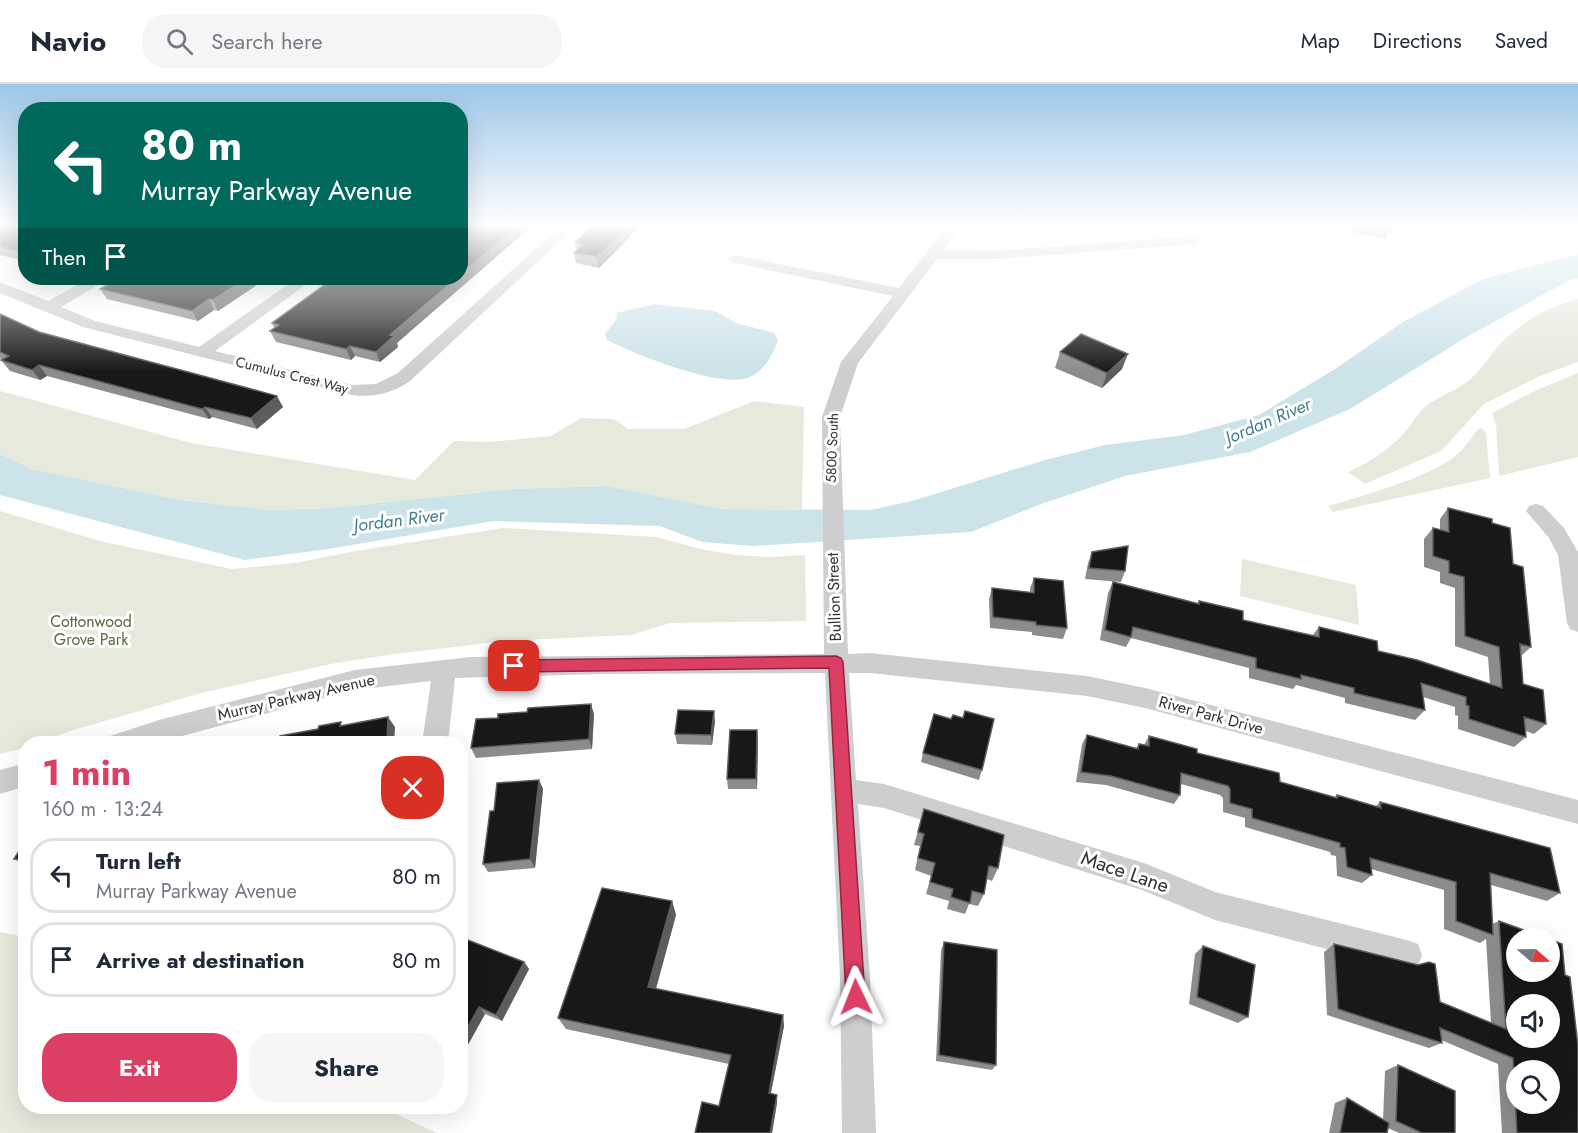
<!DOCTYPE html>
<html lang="en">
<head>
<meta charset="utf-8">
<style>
	body { margin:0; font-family:Jost,sans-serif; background:#f6f6f7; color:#1f2937; height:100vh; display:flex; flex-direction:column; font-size:22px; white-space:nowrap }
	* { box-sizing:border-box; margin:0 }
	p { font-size:20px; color:#747a83 }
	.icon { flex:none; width:33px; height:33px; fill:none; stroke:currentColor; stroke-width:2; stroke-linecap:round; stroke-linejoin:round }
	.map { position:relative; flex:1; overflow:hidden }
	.side { position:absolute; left:18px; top:652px; width:450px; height:378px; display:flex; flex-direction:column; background:#fff; border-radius:24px; box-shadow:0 6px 24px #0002 }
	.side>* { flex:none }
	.guide { position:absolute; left:18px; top:18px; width:450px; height:183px; border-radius:24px; box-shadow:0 6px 24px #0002; background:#00695c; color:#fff; overflow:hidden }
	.needle { width:39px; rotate:110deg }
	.fabs { position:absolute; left:1506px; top:844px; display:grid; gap:12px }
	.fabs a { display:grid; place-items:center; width:54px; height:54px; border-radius:50%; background:#fff; box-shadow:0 6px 24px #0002; font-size:30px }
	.pin { position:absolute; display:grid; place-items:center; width:51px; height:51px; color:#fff; margin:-26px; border-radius:12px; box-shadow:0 3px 9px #0006 }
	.me { position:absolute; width:66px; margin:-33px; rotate:358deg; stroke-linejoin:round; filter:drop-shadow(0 0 4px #0008) }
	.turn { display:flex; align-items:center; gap:21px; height:126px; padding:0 24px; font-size:27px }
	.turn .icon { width:78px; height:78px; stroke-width:2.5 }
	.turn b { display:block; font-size:42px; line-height:51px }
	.then { display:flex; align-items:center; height:57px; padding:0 24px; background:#0003; gap:12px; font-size:22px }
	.round { display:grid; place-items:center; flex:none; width:63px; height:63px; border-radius:24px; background:#f6f6f7 }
	.summary { display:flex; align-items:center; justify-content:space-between; height:102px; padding:0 24px }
	h1 { font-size:36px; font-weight:700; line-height:45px; color:#dd3e64 }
	.button { display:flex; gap:12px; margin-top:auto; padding:12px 24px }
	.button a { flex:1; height:69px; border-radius:24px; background:#dd3e64; color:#fff; font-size:24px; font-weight:700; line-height:69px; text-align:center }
	.button a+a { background:#f6f6f7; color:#1f2937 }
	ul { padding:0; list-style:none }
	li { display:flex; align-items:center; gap:18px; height:75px; margin:0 12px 9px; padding:0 12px; border:3px solid #e0e1e3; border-radius:24px }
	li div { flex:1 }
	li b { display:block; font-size:22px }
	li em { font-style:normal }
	header { display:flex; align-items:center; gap:36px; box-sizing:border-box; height:84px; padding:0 30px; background:#fff; border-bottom:2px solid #e0e1e3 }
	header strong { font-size:28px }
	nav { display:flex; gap:33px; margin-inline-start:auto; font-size:21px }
	.search { width:420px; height:54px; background:#f6f6f7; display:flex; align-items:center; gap:15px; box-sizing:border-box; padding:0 21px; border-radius:24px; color:#747a83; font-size:22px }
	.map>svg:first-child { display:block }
	.green { fill:#e6eadd }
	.water { fill:#cbe3e9 }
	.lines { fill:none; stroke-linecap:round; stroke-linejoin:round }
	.minor { fill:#cecece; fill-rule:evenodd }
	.wall { fill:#8c8c8c }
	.shaded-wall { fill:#5d5d5d }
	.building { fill:#181818; stroke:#5d5d5d; stroke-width:1.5; fill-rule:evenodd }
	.route { fill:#dd3e64; stroke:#902841; stroke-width:1.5 }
	.labels { text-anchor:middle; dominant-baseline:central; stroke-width:6; stroke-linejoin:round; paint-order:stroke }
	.far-street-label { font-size:14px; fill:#313131; stroke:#fff }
	.street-label { font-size:16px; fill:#313131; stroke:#fff }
	.park-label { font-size:16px; fill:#5b6b40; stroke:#fff }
	.water-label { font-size:18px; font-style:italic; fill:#427e90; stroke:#fff }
	.near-street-label { font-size:20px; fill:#313131; stroke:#fff }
</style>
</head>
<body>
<header>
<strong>Navio</strong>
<div class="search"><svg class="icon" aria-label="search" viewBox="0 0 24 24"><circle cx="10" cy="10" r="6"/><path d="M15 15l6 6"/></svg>Search here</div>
<nav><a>Map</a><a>Directions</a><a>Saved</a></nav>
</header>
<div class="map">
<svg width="1578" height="1049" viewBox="0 0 1578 1049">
	<rect width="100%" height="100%" fill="#fff"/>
	<!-- green -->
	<path class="green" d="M 1578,215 L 1578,278 L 1542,291 L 1484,320 L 1441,367 L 1365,400 L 1348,388 C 1370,378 1387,367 1404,349 C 1410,342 1415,334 1421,327 C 1434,313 1452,309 1467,298 C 1478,289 1486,278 1494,267 C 1518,240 1543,224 1578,215 Z
		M 1578,289 L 1578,373 L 1499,392 L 1496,341 L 1492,329 L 1537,306 Z
		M 0,307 L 191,359 L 415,396 L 454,357 L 489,358 L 551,352 L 581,334 L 614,335 L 628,345 L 684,345 L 754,317 L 804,323 L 802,425 L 721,425 L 609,402 L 512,405 L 331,424 L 268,426 L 181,416 L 32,385 L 0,370 Z
		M 1479,344 L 1483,345 L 1486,349 L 1490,394 L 1333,428 L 1328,422 C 1360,413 1429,393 1454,373 C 1464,365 1471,354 1479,344 Z
		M 0,427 L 100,457 L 232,485 L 295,479 L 356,467 L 503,444 L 656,453 L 705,466 L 736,471 L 770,473 L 805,471 L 806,537 L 670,539 L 631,551 L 504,557 L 387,571 L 331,580 L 205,608 L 67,648 L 36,660 L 26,660 L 25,664 L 0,670 Z
		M 1242,475 L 1356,501 L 1359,541 L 1240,512 Z
		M 0,848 L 25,853 L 26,1023 L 381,1023 L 437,1049 L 0,1049 Z"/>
	<!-- water -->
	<path class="water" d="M 1578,170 L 1578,194 L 1572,195 L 1470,251 L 1350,325 L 1250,368 L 1125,392 L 1041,420 L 971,448 L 753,462 L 702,458 L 660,442 L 493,437 L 328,465 L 245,476 L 0,411 L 0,370 L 32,385 L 181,416 L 268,426 L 331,424 L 512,405 L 609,402 L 721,425 L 870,426 L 912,417 L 1045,376 L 1105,361 L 1184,351 L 1259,331 L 1335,285 L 1403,238 L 1483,195 Z
		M 654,220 L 715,227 L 736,239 L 774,249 L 778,256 C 773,271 764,288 747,294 C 718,304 635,270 607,256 L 605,250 L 616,236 L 617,229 Z"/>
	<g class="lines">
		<!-- minor -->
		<path class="minor" d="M 561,142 L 576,142 L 410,297 C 393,309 373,314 352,311 L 83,243 L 0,209 L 0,198 L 48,217 L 90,194 L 107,194 L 105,197 L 61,223 L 95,237 L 199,263 L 297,194 L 313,194 L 311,197 L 215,267 L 352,301 L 376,300 L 398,289 Z
			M 947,142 L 961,142 L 943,166 L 996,167 L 1195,152 L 1202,156 L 1195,160 L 996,175 L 937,175 L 858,279 L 840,333 L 848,570 L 870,569 L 1087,592 L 1145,604 L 1578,716 L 1578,740 L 1145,624 L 1087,612 L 870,589 L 849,589 L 856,696 L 884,700 L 1144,779 L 1215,808 L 1407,856 L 1418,860 L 1422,871 L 1418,882 L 1407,886 L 1215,836 L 1142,806 L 884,724 L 858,720 L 870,893 L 876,1049 L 842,1049 L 840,893 L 825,589 L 601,590 L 455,594 L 448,660 L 422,660 L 431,597 L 355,606 L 152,660 L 106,660 L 110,652 L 159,636 L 355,586 L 471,573 L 824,570 L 822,333 L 841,278 L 893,212 L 735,179 L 728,175 L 735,171 L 899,204 Z
			M 1536,420 L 1543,422 L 1564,444 L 1578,468 L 1578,548 L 1570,545 L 1567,539 L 1558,471 L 1549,454 L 1526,427 L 1529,422 Z
			M 26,679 L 26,702 L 0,710 L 0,686 Z"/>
	</g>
	<!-- wall -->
	<path class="wall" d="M 0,142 L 26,142 L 26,177 L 0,171 Z
		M 592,142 L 641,142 L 630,151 L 630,153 L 599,184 L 576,179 L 574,169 L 576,166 L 575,158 Z
		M 1354,142 L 1399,142 L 1396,147 L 1393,146 L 1391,149 L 1388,149 L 1385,155 L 1352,148 Z
		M 1459,142 L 1495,142 L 1493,145 L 1463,145 Z
		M 118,194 L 267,194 L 218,227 L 214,226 L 198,237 L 107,215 L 100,205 Z
		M 327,194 L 397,259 L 398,263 L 380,278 L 355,272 L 351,276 L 276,258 L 270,247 L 274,244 L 272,239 L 323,201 L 321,198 Z
		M 0,230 L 39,248 L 283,323 L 257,345 L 212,333 L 209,335 L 47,292 L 40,296 L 10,287 L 1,276 L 2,276 L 0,274 Z
		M 1060,268 L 1122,285 L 1102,304 L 1055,284 Z
		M 1448,424 L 1492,439 L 1513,480 L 1531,563 L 1521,572 L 1523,600 L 1546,640 L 1534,650 L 1526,647 L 1526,653 L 1514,663 L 1458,645 L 1458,632 L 1455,631 L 1455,623 L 1423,613 L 1425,626 L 1415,636 L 1345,619 L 1345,614 L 1296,601 L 1293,605 L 1249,594 L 1249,584 L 1131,554 L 1126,563 L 1100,556 L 1108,509 L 1113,498 L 1198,519 L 1199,517 L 1243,536 L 1312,552 L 1319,543 L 1378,567 L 1490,600 L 1488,573 L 1455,562 L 1455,504 L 1440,499 L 1440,488 L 1424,483 L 1424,455 L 1433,444 L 1440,446 L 1440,435 Z
		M 1092,468 L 1125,487 L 1121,498 L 1085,495 L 1088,479 Z
		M 1034,494 L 1067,544 L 1063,555 L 1032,551 L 1032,548 L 990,544 L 989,515 L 992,504 L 1030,508 L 1030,504 Z
		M 594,630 L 592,665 L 476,674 L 471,664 Z
		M 963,634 L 982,686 L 979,696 L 921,678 L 923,669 L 951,635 Z
		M 715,637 L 712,661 L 677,660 L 675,650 Z
		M 1087,651 L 1136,664 L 1139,660 L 1144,661 L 1149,652 L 1280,698 L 1335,713 L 1337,711 L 1376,722 L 1380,718 L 1560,809 L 1547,817 L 1491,801 L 1492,840 L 1499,837 L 1578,1049 L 1502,1049 L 1498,980 L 1441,956 L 1442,959 L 1429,964 L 1327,931 L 1324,868 L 1334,860 L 1440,918 L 1491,939 L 1486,855 L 1480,859 L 1444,845 L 1444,806 L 1371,785 L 1372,791 L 1362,799 L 1337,792 L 1336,772 L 1331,771 L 1330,768 L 1245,743 L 1245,734 L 1223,728 L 1223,714 L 1220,711 L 1181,700 L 1180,711 L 1174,720 L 1106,701 L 1076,698 L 1082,660 Z
		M 758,656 L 757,705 L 728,705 L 727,695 Z
		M 539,696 L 543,705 L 535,784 L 488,788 L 483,780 L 494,727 Z
		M 924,725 L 998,784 L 992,797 L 987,795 L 984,810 L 978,822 L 969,820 L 965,830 L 947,825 L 949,817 L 926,810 L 931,792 L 915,786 L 920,762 L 914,761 Z
		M 26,756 L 26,782 L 14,775 Z
		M 672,817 L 676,831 L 656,905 L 783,931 L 784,942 L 771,1009 L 777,1019 L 772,1049 L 695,1049 L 719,1022 L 729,980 L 566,945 L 558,934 Z
		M 460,853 L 524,878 L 529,885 L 502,937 L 485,930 L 460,975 Z
		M 944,858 L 996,981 L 992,986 L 936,977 L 941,866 Z
		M 1203,862 L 1248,933 L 1238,939 L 1189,920 L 1195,870 Z
		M 1398,981 L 1455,1049 L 1399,1049 L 1388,1044 L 1387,1049 L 1329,1049 L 1335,1019 L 1347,1014 L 1383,1036 L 1385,987 Z"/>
	<!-- shaded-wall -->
	<path class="shaded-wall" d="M 518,142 L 532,142 L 397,259 L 398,263 L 380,278 L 376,268 L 390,251 L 457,194 L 460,194 L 460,191 Z
		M 627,142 L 641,142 L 630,151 L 630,153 L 599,184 L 597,173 Z
		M 247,194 L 267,194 L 218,227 L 213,216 Z
		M 209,215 L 214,226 L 198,237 L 192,227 Z
		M 350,262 L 355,272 L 351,276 L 346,265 Z
		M 1128,270 L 1122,285 L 1102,304 L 1107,289 Z
		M 39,281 L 47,292 L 40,296 L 32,286 Z
		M 277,312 L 283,323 L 257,345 L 251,334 Z
		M 205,323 L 212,333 L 209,335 L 202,325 Z
		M 591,620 L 594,630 L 592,665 L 589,655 Z
		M 714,627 L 715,637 L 712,661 L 711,651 Z
		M 388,633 L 395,643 L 394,660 L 387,660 Z
		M 757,646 L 758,656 L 757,705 L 756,695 Z
		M 539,696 L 543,705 L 535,784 L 530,775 Z
		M 672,817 L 676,831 L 653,915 L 648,903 Z
		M 524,878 L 529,885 L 502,937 L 496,931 Z
		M 479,923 L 485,930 L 460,975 L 460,957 Z
		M 783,931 L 784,942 L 769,1018 L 769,1009 Z
		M 777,1011 L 777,1019 L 772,1049 L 770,1049 Z"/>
	<!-- building -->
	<path class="building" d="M 0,142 L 26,142 L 26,169 L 0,163 Z
		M 460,142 L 518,142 L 460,191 Z
		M 592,142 L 627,142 L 629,143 L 597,173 L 574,169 L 583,160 L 575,158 Z
		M 1376,142 L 1391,142 L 1390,145 Z
		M 118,194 L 247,194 L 213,216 L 209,215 L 192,227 L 100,205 Z
		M 327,194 L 457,194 L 390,251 L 394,252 L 376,268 L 350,262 L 346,265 L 270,247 L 279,241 L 272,239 L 327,199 L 321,198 Z
		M 0,230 L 39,248 L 277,312 L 251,334 L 205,323 L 202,325 L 39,281 L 32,286 L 1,276 L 9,272 L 0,268 Z
		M 1081,250 L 1128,270 L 1107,289 L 1060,268 Z
		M 1448,424 L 1492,435 L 1492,439 L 1510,444 L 1513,480 L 1523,483 L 1531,563 L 1520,560 L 1523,600 L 1543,606 L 1546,640 L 1524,633 L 1526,653 L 1469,635 L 1469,622 L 1466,621 L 1466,613 L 1421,599 L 1425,626 L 1354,609 L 1354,604 L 1301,591 L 1301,595 L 1256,584 L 1256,574 L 1133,543 L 1131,553 L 1105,546 L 1113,498 L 1199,520 L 1199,517 L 1243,527 L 1243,536 L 1319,553 L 1319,543 L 1377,557 L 1378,567 L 1417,576 L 1502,604 L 1499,563 L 1465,552 L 1464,493 L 1449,489 L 1449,477 L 1433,472 L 1433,444 L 1449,448 Z
		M 1128,462 L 1125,487 L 1089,484 L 1092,468 Z
		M 1034,494 L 1063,497 L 1067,544 L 1036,541 L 1036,538 L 993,533 L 992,504 L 1034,509 Z
		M 591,620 L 589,655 L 471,664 L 476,635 L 498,634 L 498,630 L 527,628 L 528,624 Z
		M 678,626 L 714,627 L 711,651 L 675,650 Z
		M 965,627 L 994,635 L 982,686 L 923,669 L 934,630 L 951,635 L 953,631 L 963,634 Z
		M 388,633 L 387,660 L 278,660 L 280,652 L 318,645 L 319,642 L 341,638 L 340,642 Z
		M 730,646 L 757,646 L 756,695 L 727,695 Z
		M 1087,651 L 1138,665 L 1139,660 L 1149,662 L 1149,652 L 1197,665 L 1197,669 L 1279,689 L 1280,698 L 1337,714 L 1337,711 L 1381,724 L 1380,718 L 1550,764 L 1560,809 L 1490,789 L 1493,851 L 1456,837 L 1456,798 L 1370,774 L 1372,791 L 1347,783 L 1345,764 L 1340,763 L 1340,759 L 1252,734 L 1252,725 L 1230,719 L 1230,705 L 1228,702 L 1181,689 L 1180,711 L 1111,692 L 1081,688 Z
		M 539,696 L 530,775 L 483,780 L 490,727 L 494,727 L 497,699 Z
		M 924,725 L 1004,751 L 998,784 L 989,782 L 984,810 L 972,807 L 970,819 L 951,813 L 953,805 L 930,798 L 935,779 L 918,774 L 924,750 L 918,748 Z
		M 26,756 L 26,775 L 14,775 Z
		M 602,804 L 672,817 L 648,903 L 783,931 L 769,1009 L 777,1011 L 770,1049 L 695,1049 L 702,1018 L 719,1022 L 731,971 L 558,934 Z
		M 1499,837 L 1548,855 L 1516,855 L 1516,888 L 1550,888 L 1550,855 L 1562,860 L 1565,891 L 1570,893 L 1578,962 L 1578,1049 L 1517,1049 L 1513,974 L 1440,944 L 1442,959 L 1338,925 L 1334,860 L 1418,881 L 1429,878 L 1435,880 L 1440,918 L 1506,945 ZM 1516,921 L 1550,921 L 1550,954 L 1516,954 ZM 1516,987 L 1550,987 L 1550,1020 L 1516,1020 Z
		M 460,853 L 524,878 L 496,931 L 479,923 L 460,957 Z
		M 944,858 L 997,866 L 996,981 L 939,971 Z
		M 1203,862 L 1255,881 L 1248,933 L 1197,913 Z
		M 1398,981 L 1455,1007 L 1455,1049 L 1422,1049 L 1396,1037 Z
		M 1347,1014 L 1389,1039 L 1387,1049 L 1340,1049 Z"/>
	<!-- sky -->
	<linearGradient id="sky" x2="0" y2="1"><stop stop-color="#9cc7e8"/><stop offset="0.49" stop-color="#fff"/><stop offset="1" stop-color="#fff" stop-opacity="0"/></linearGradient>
	<rect width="1578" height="288" fill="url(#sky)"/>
	<!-- route -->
	<path class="route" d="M 836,572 L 841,574 L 843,578 L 865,913 L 862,920 L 856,923 L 849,920 L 846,913 L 829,584 L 514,588 L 509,586 L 507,582 L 509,578 L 514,576 Z"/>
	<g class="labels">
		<!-- far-street labels -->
		<g class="far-street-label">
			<text transform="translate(292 291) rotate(14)">Cumulus Crest Way</text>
			<text transform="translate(832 364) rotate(-88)">5800 South</text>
		</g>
		<!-- street labels -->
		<g class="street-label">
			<text transform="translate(834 513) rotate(-92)">Bullion Street</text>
			<text transform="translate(296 613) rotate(-13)">Murray Parkway Avenue</text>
			<text transform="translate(1211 631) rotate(15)">River Park Drive</text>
		</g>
		<!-- park labels -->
		<g class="park-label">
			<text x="91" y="537">Cottonwood<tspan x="91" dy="18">Grove Park</tspan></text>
		</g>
		<!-- water labels -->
		<g class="water-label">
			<text transform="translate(1268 337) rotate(-23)">Jordan River</text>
			<text transform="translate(399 436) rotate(-7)">Jordan River</text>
		</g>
		<!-- near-street labels -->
		<g class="near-street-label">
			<text transform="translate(1125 788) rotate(19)">Mace Lane</text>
		</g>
	</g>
</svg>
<div class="fabs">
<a><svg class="needle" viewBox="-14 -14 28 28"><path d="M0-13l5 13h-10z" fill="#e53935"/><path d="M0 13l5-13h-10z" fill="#747a83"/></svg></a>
<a><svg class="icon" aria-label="sound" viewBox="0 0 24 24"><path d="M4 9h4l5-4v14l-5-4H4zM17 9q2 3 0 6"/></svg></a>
<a><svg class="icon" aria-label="search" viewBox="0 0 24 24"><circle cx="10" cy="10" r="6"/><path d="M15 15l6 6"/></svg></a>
</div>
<div class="pin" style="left:514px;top:582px;background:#d93025"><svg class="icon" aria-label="arrive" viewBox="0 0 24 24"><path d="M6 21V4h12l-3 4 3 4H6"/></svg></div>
<svg class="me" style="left:856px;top:913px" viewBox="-20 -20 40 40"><path d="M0-17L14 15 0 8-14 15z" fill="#dd3e64" stroke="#fff" stroke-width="4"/></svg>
<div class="guide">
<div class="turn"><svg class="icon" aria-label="left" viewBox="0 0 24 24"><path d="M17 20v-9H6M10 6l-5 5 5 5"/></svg><div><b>80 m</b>Murray Parkway Avenue</div></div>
<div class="then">Then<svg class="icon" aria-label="arrive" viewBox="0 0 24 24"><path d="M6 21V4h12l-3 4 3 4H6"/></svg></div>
</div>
<section class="side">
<div class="summary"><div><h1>1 min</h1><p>160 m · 13:24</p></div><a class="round" style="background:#d93025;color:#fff"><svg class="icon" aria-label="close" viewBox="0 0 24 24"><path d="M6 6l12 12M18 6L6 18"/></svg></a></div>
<ul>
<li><svg class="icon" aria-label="left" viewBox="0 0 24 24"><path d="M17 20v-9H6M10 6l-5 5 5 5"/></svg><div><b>Turn left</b><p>Murray Parkway Avenue</p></div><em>80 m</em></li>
<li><svg class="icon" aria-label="arrive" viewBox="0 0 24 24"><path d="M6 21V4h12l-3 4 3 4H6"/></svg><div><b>Arrive at destination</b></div><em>80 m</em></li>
</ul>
<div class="button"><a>Exit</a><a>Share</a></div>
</section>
</div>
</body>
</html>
